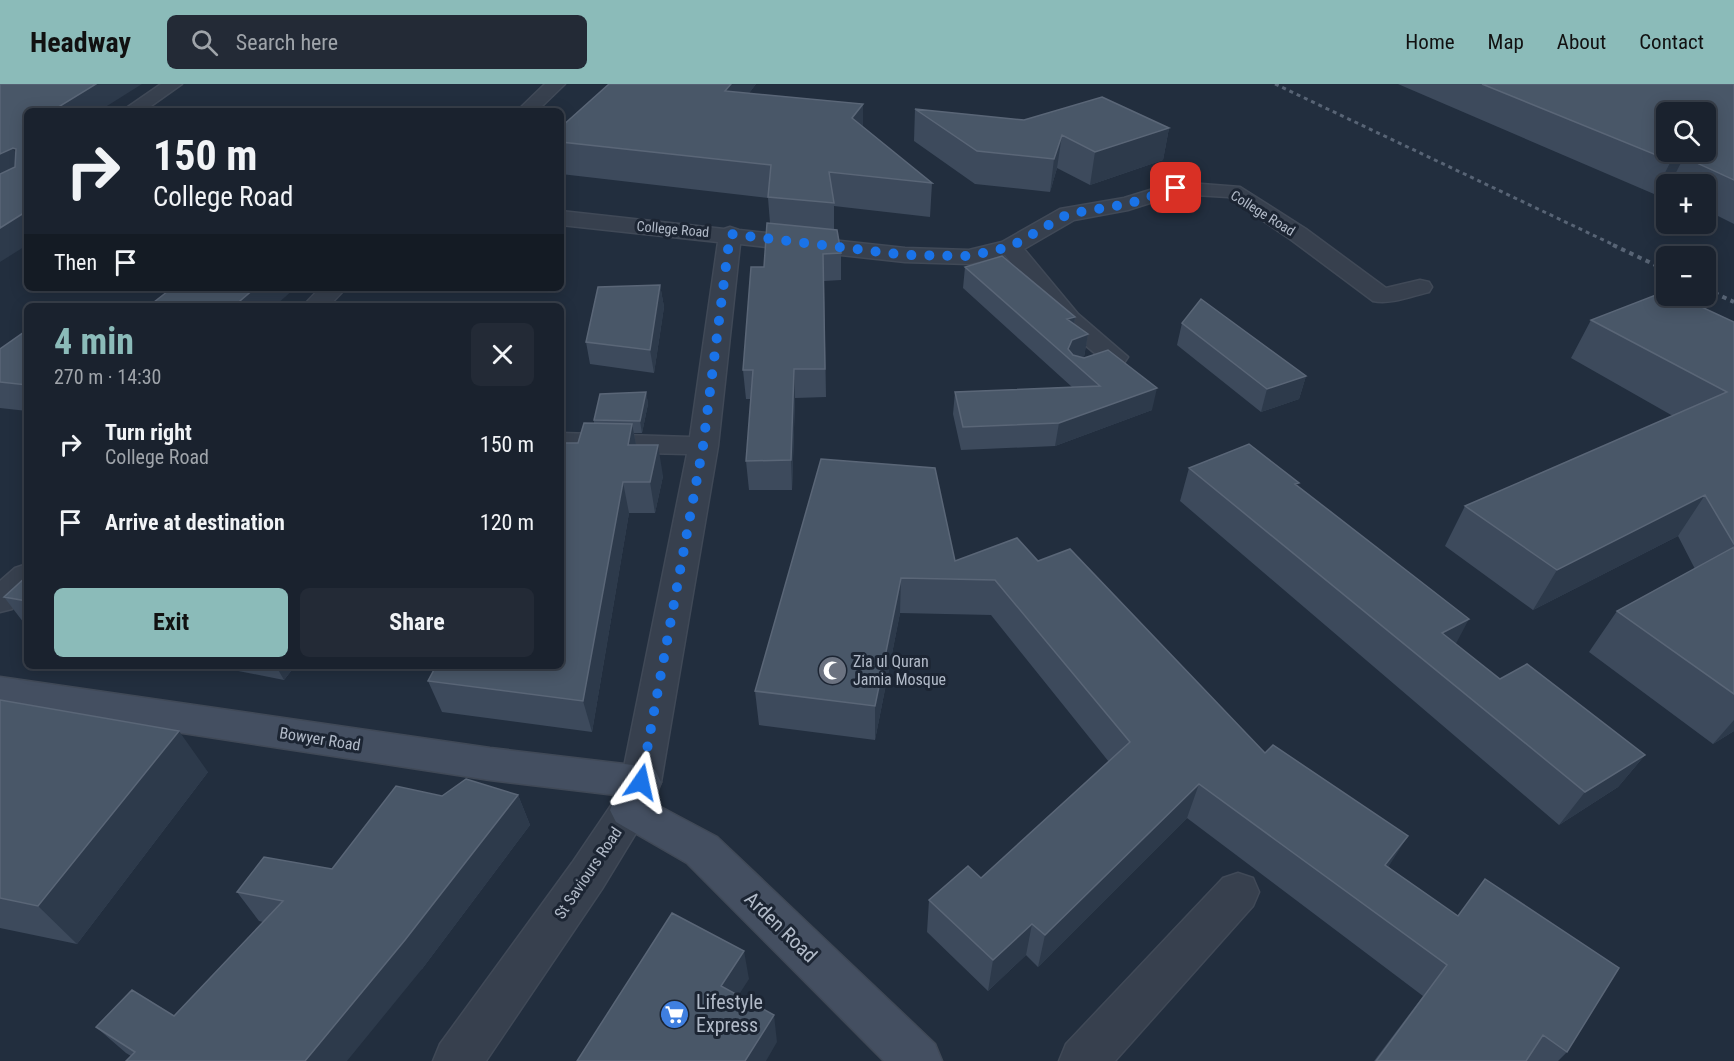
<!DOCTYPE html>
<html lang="en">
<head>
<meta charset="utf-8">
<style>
	body { margin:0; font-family:"Roboto Condensed",sans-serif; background:#232a36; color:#f1f3f6; height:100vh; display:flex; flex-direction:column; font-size:22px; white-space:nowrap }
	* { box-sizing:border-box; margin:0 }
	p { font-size:20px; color:#9fa4aa }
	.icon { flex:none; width:33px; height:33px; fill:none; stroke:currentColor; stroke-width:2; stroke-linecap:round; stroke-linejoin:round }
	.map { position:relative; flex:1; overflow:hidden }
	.side { position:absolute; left:24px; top:219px; width:540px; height:366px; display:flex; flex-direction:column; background:#1a222e; border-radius:9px; box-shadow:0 3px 15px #0003,0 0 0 2px #383f4a }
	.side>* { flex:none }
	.guide { position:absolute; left:24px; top:24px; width:540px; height:183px; border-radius:9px; box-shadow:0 3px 15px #0003,0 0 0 2px #383f4a; background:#1a222e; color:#f1f3f6; overflow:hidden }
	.controls { position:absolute; left:1656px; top:18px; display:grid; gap:12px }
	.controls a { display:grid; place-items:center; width:60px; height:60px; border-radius:9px; background:#1a222e; box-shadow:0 3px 15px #0003,0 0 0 2px #383f4a; font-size:30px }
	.pin { position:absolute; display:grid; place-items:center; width:51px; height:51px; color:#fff; margin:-26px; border-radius:12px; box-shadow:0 3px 9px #0006 }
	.me { position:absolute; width:66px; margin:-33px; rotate:11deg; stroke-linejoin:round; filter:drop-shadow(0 0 4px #0008) }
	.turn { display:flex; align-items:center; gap:21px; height:126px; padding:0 30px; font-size:27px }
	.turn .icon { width:78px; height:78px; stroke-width:2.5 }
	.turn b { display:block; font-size:42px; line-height:51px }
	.then { display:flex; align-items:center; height:57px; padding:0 30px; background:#0003; gap:12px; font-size:22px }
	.round { display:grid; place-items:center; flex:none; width:63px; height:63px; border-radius:9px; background:#232a36 }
	.headline { display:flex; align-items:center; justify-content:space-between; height:102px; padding:0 30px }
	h1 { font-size:36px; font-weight:700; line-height:45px; color:#8bbbb9 }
	.button { display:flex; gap:12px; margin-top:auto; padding:12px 30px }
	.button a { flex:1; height:69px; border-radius:9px; background:#8bbbb9; color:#111; font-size:24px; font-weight:700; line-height:69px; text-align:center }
	.button a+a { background:#232a36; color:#f1f3f6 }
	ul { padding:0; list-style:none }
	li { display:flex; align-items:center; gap:18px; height:78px; padding:0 30px }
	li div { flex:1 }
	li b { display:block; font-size:22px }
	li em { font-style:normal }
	header { display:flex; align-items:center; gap:36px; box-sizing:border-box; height:84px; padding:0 30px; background:#8bbbb9; color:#111 }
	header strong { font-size:28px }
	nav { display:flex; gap:33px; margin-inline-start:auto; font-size:21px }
	.search { width:420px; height:54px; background:#232a36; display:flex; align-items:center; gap:15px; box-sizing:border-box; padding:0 21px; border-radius:9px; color:#9fa4aa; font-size:22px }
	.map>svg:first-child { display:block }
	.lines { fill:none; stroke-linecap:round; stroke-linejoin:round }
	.street-casing { stroke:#404957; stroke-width:3 }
	.secondary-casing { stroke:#404957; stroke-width:3 }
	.street { fill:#37404e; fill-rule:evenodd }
	.secondary { fill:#444f61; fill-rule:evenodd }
	.rail-far1 { stroke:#586475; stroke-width:3; stroke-dasharray:4 4; stroke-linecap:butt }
	.rail { stroke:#586475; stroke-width:4; stroke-dasharray:4.5 4.5; stroke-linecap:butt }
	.wall { fill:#3d4a5c }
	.shaded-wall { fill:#2d3a4b }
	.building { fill:#495768; stroke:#5a6677; stroke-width:1.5; fill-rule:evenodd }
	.route { stroke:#1a73e8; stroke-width:10; stroke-dasharray:0 18 }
	.labels { text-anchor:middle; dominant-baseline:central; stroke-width:6; stroke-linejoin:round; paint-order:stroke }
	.far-street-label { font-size:14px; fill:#b2bbc9; stroke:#1c2533 }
	.poi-label { font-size:16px; fill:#b2bbc9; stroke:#1c2533; text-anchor:start }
	.street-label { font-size:16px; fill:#b2bbc9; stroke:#1c2533 }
	.near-street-label { font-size:20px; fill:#b2bbc9; stroke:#1c2533 }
	.near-poi-label { font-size:20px; fill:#b2bbc9; stroke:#1c2533; text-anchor:start }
</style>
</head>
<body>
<header>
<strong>Headway</strong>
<div class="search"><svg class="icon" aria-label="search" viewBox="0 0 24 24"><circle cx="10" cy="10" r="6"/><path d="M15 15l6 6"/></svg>Search here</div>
<nav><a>Home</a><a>Map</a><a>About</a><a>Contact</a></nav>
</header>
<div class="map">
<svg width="1734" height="977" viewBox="0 0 1734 977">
	<rect width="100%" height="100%" fill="#222e3e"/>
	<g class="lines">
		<defs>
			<path id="street" d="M 161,0 L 182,0 L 144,27 L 122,27 Z
				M 545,0 L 565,0 L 537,27 L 517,27 Z
				M 1176,98 L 1240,103 L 1306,145 L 1386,204 L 1420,196 L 1429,198 L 1432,203 L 1429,208 C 1412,212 1390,221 1373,217 L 1290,155 L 1228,113 L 1178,110 L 1128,126 L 1074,136 L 1024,165 L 1078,230 L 1128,273 L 1124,279 L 1084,293 L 1075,291 L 1071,285 L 1075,279 L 1097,271 L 1060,240 L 1005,171 L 969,180 L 905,178 L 740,160 L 718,362 L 661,698 L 655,710 L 644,714 L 650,726 L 602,805 L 486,977 L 433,977 L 440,960 L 572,779 L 616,714 L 627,710 L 621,698 L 687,370 L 561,367 L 561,349 L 690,353 L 718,158 L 561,141 L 561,127 L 724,145 L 730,143 L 739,146 L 905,164 L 969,166 L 1002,158 L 1060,125 L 1124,114 Z
				M 320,204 L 346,204 L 329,222 L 303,222 Z
				M 27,480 L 27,511 L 12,525 L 0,528 L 0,497 L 15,484 Z
				M 1238,789 L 1253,794 L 1259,808 L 1253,822 L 1115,977 L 1059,977 L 1066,960 L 1223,794 Z"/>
			<path id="secondary" d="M 0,593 L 490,664 L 641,682 L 655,686 L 661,698 L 653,719 L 717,753 L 935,960 L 942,977 L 884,977 L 687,779 L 616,738 L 610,726 L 616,711 L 490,696 L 0,621 Z"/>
		</defs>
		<!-- street casing -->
		<use href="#street" class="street-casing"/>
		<!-- secondary casing -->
		<use href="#secondary" class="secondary-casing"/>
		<!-- street -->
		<use href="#street" class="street"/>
		<!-- secondary -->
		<use href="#secondary" class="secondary"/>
		<!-- rail-far1 -->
		<path class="rail-far1" d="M 1275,0 L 1616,162"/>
		<!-- rail -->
		<path class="rail" d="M 1613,161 L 1666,186
			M 1706,205 L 1734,218"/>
	</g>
	<!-- wall -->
	<path class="wall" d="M 609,0 L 756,0 L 749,9 L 863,43 L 932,99 L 930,133 L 834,122 L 834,146 L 841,169 L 841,196 L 824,197 L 826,313 L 795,314 L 792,406 L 749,406 L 746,377 L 751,315 L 746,315 L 743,286 L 764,183 L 770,139 L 768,114 L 561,90 L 561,43 Z
		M 1398,0 L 1734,0 L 1734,140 L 1706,126 L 1706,100 L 1666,100 L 1666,106 L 1654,110 Z
		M 915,25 L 1024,36 L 1169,44 L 1163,76 L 1090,101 L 1057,84 L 1050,108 L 975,100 L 914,57 Z
		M 965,183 L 1075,233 L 1074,240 L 1088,250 L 1084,273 L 1083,273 L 1152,326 L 1055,362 L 961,366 L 953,330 L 955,308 L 1072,303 L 963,204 Z
		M 660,201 L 664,223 L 654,289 L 590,280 L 586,258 Z
		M 1591,236 L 1734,238 L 1734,647 L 1713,660 L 1589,568 L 1617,527 L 1695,485 L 1678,452 L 1533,526 L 1445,462 L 1465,422 L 1673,332 L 1571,274 Z
		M 1182,239 L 1306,292 L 1299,315 L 1261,328 L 1177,261 Z
		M 27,246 L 27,327 L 0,324 L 0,265 Z
		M 646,308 L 648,320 L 642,349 L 634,349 L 636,361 L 663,392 L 655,429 L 629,429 L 592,648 L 442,628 L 428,597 L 578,359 L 594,339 L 594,336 Z
		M 821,375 L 955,477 L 1038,477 L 1265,669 L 1389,783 L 1567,968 L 1558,977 L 1374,977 L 1423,912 L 1187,734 L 1038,883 L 1026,871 L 988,907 L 927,848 L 929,816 L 981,794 L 1109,678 L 991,531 L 900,529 L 875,656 L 759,641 L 755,607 Z
		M 1189,384 L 1297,402 L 1456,560 L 1500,595 L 1645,671 L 1618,703 L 1559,741 L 1180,417 Z
		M 27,492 L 27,543 L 4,513 Z
		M 213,582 L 295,582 L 284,596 Z
		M 0,616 L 208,688 L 77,860 L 0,844 Z
		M 518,711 L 530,741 L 422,885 L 131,972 L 126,969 L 96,943 L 174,932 L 263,838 L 259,837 L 237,808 L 332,785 L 442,712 Z"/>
	<!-- shaded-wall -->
	<path class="shaded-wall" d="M 96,0 L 142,0 L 99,27 L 52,27 Z
		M 731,0 L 756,0 L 728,38 L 725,7 Z
		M 863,20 L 863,52 L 852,34 Z
		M 1169,44 L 1163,76 L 1090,101 L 1095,68 Z
		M 1062,51 L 1057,84 L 1050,108 L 1054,75 Z
		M 13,64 L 26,88 L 0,101 L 0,70 Z
		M 1684,73 L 1670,100 L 1666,100 L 1666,106 L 1654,110 L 1671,77 Z
		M 27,127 L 27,161 L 0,178 L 0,144 Z
		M 660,201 L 664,223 L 654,289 L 650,266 Z
		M 255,204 L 295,204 L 275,222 L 234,222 Z
		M 1075,233 L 1072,255 L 1067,235 Z
		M 1088,250 L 1084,273 L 1072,278 L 1068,265 L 1072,256 Z
		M 794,285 L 795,314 L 792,406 L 791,376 Z
		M 1306,292 L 1299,315 L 1261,328 L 1267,305 Z
		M 1157,304 L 1152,326 L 1055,362 L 1059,339 Z
		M 646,308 L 648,320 L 642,349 L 640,337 Z
		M 632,340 L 638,371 L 628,361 Z
		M 658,361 L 663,392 L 655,429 L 650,398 Z
		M 623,398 L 629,429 L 592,648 L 583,617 Z
		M 1705,411 L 1678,452 L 1533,526 L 1557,486 Z
		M 901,494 L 900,529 L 875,656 L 875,622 Z
		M 1469,535 L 1451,569 L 1442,549 Z
		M 276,582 L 295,582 L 284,596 Z
		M 1734,636 L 1734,647 L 1713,660 Z
		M 179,647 L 208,688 L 77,860 L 38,822 Z
		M 1645,671 L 1618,703 L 1559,741 L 1585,708 Z
		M 1199,700 L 1187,734 L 1038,883 L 1045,851 Z
		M 518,711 L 530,741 L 422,885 L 347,977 L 305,977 Z
		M 1408,752 L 1387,785 L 1385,781 Z
		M 1032,840 L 1026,871 L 988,907 L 993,876 Z
		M 744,867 L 749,895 L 727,929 L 721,902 Z
		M 774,931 L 777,958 L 766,977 L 745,977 Z"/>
	<!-- building -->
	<path class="building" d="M 0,0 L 96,0 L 52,27 L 27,27 L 27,127 L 0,144 L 0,90 L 15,83 L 16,65 L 13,64 L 0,70 Z
		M 609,0 L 731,0 L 725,7 L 863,20 L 852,34 L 932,99 L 829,88 L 834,119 L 768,113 L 771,81 L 561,58 L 561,43 Z
		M 1482,0 L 1734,0 L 1734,96 L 1684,73 L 1671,77 ZM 1666,28 L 1706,28 L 1706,68 L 1666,68 Z
		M 1102,13 L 1169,44 L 1095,68 L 1062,51 L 1054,75 L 977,67 L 915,25 L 1024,36 Z
		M 767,139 L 837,146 L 841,169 L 823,170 L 825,285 L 794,285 L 791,376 L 746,377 L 753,286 L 743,286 L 751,183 L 764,183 Z
		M 1002,172 L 1075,233 L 1067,235 L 1088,250 L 1072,256 L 1068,265 L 1073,271 L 1084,274 L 1108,266 L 1157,304 L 1059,339 L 963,343 L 955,308 L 1100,302 L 965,183 Z
		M 660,201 L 650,266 L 586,258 L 598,203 Z
		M 172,204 L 255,204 L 234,222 L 149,222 Z
		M 1666,207 L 1666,212 L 1678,212 L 1734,238 L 1734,460 L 1705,411 L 1557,486 L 1465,422 L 1727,308 L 1591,236 Z
		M 1201,215 L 1306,292 L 1267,305 L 1182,239 Z
		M 27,246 L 27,301 L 0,298 L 0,265 Z
		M 646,308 L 640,337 L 594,336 L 600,310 Z
		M 584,339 L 632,340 L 628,361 L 658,361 L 650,398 L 623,398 L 583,617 L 428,597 L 436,582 L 561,582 L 561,359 L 578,359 Z
		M 1249,360 L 1299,399 L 1295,400 L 1469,535 L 1442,549 L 1500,595 L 1527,580 L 1645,671 L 1585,708 L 1189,384 Z
		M 821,375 L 935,384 L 955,477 L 1017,454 L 1038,477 L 1070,465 L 1265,669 L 1273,661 L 1408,752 L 1385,781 L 1458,832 L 1485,795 L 1619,884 L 1567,968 L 1543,951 L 1526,977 L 1376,977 L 1447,881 L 1199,700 L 1045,851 L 1032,840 L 993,876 L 929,816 L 968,782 L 981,794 L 1130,658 L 995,496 L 901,494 L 875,622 L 755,607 Z
		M 1734,463 L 1734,610 L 1617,527 Z
		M 27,492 L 27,517 L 4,513 Z
		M 0,616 L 179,647 L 38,822 L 0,814 Z
		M 466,695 L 518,711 L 405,856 L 305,977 L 126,977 L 135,968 L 96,943 L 132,906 L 174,932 L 283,817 L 237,808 L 264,773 L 332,785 L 396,702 L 442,712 Z
		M 672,829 L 744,867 L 721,902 L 774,931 L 745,977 L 577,977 Z"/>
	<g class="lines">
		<!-- route -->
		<path class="route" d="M 641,698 L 703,362 L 730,150 L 905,171 L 969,172 L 1010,163 L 1068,130 L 1128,120 L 1176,104"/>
	</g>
	<!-- icons -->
	<defs>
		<symbol id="mosque-disc" viewBox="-11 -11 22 22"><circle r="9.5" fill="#6b7280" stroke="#1c2533"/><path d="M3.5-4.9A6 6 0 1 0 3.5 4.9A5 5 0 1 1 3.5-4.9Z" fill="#fff"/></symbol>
		<symbol id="supermarket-disc" viewBox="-11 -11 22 22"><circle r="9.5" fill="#3f7fe0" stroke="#1c2533"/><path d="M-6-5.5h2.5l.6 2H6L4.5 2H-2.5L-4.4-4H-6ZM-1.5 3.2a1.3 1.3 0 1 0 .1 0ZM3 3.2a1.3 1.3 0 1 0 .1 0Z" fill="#fff"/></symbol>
	</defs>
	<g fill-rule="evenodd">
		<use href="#mosque-disc" x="816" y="570" width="33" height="33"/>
		<use href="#supermarket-disc" x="658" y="914" width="33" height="33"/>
	</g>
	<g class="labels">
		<!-- far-street labels -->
		<g class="far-street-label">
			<text transform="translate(1263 129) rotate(32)">College Road</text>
			<text transform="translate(673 145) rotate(5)">College Road</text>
		</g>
		<!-- poi labels -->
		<g class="poi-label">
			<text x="853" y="577">Zia ul Quran<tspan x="853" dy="18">Jamia Mosque</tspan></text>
		</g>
		<!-- street labels -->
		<g class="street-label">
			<text transform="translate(320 655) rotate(9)">Bowyer Road</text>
			<text transform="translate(588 789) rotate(-56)">St Saviours Road</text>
		</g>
		<!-- near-street labels -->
		<g class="near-street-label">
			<text transform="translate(781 843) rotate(44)">Arden Road</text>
		</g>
		<!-- near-poi labels -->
		<g class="near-poi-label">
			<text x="696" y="918">Lifestyle<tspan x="696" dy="23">Express</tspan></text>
		</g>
	</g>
</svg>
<div class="controls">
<a><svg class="icon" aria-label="search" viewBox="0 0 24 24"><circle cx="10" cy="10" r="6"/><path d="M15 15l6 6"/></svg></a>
<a>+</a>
<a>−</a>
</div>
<div class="pin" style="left:1176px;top:104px;background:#d93025"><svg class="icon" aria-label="arrive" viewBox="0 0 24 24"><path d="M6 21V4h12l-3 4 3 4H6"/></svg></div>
<svg class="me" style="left:641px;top:698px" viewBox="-20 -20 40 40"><path d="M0-17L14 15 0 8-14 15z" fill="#1a73e8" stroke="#fff" stroke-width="4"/></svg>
<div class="guide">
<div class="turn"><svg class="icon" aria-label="right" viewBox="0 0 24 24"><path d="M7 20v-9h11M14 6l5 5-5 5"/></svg><div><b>150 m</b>College Road</div></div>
<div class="then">Then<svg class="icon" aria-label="arrive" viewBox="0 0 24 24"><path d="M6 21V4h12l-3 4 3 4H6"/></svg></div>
</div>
<section class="side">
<div class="headline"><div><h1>4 min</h1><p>270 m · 14:30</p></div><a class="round"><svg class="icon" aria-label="close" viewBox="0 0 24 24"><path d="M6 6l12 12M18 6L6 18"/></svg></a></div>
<ul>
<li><svg class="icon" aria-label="right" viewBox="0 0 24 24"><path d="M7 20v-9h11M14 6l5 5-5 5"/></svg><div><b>Turn right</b><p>College Road</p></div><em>150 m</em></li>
<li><svg class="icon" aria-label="arrive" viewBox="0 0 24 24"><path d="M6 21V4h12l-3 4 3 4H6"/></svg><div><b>Arrive at destination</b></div><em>120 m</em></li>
</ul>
<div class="button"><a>Exit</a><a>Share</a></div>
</section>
</div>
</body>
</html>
